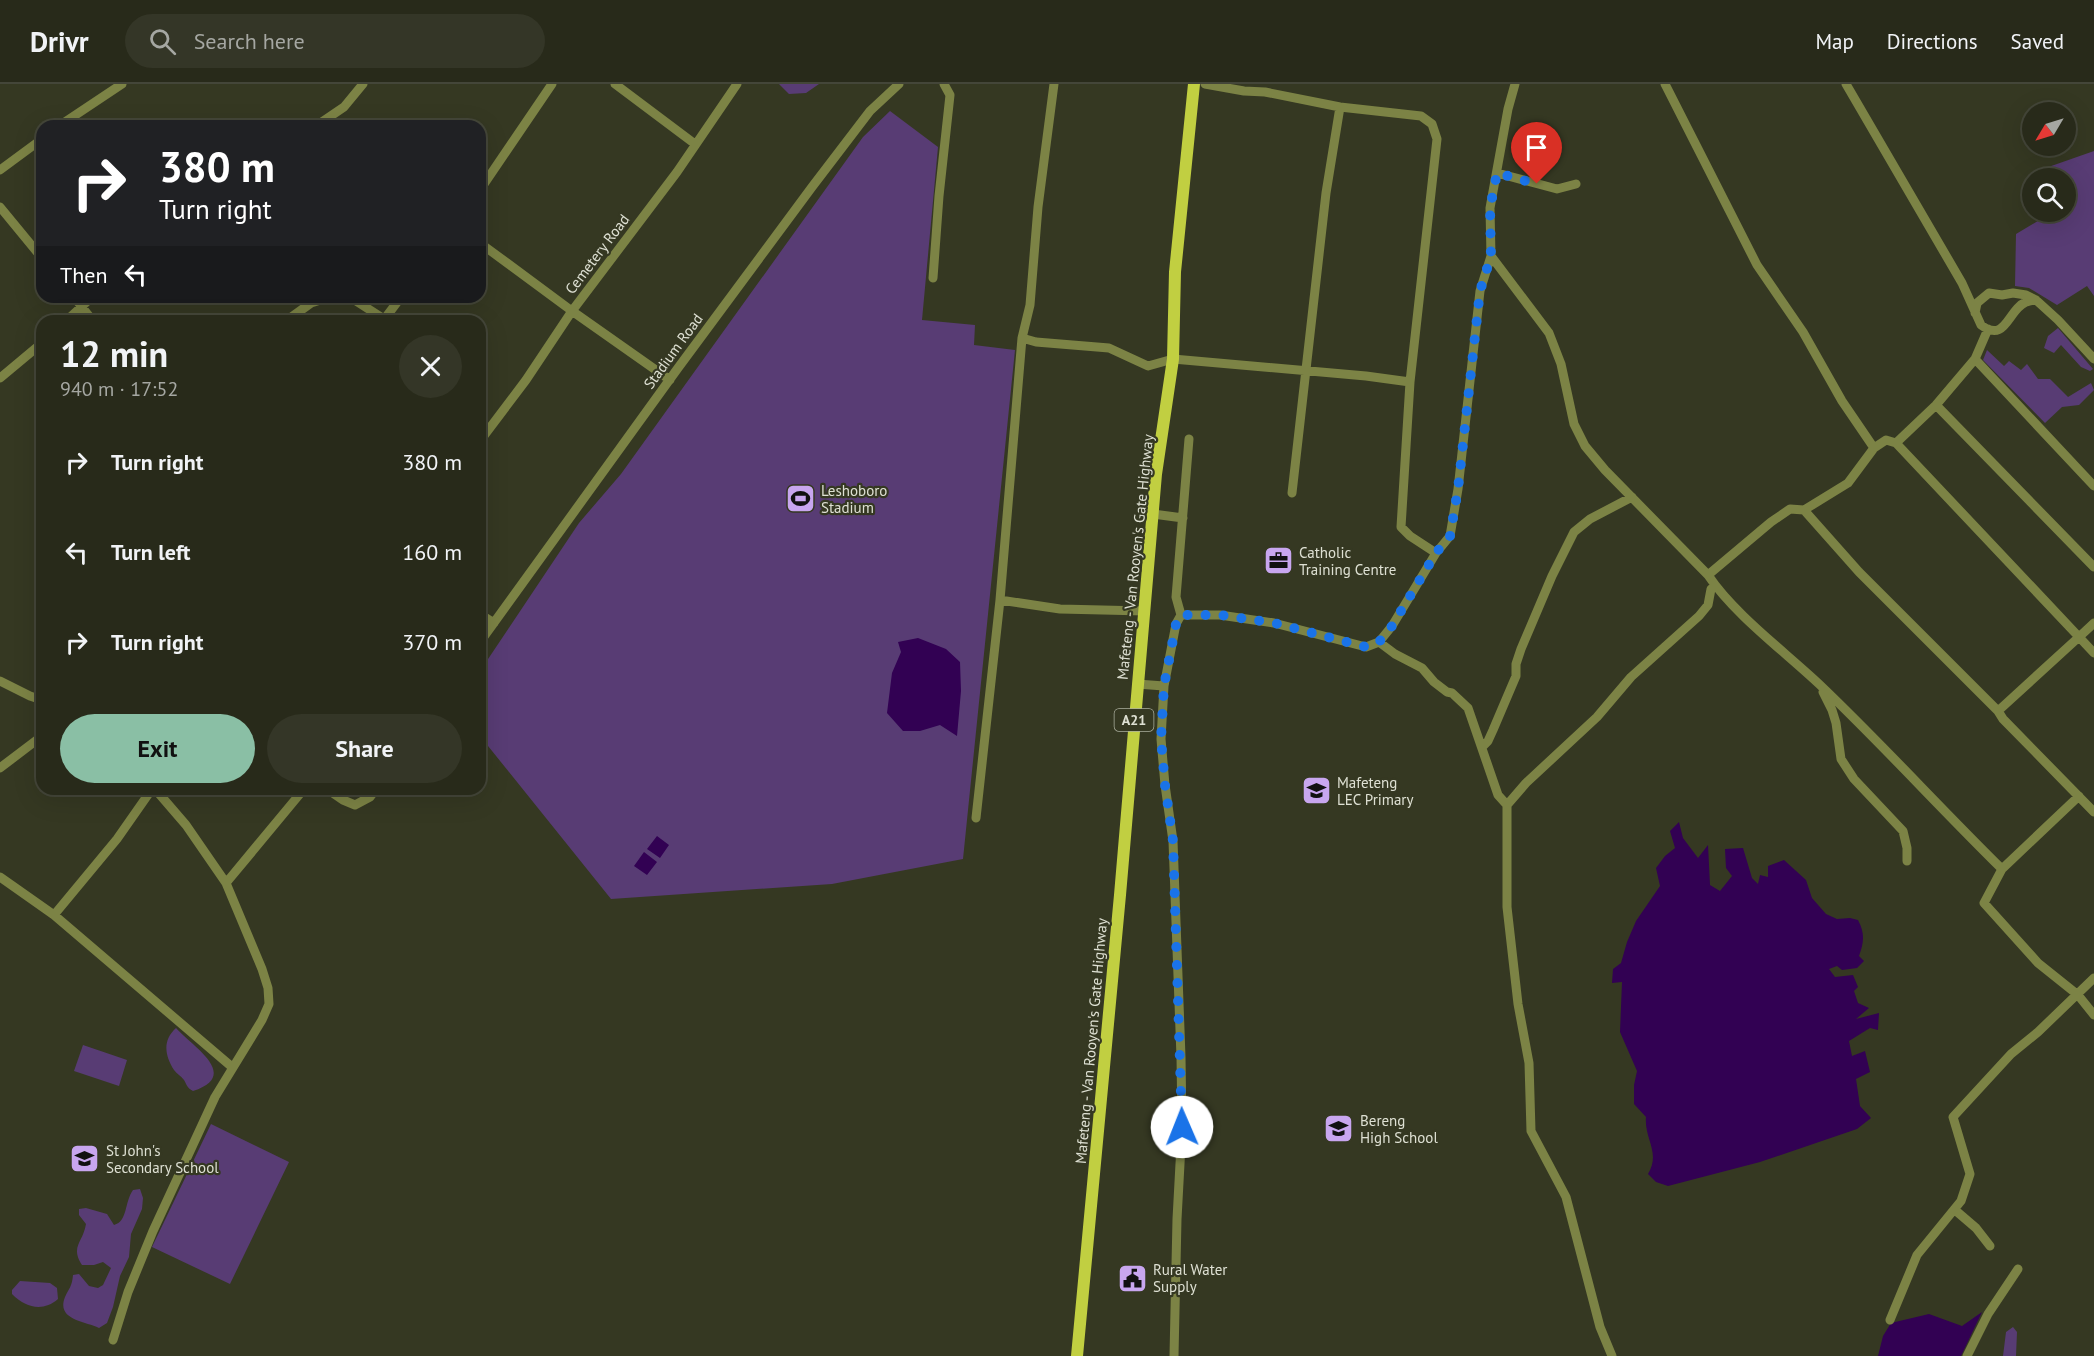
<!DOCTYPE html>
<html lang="en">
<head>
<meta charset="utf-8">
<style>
	body { margin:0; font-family:"PT Sans",sans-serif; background:#343627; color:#f1f3f6; height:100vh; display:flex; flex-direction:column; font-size:22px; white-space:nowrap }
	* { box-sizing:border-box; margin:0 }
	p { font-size:20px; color:#a5a7a2 }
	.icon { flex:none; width:33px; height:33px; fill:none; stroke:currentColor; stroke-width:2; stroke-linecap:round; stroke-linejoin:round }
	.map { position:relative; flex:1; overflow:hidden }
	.details { position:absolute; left:36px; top:231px; width:450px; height:480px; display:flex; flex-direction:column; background:#282a1a; border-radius:18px; box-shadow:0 6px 24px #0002,0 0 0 2px #444639 }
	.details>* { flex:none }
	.guide { position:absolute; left:36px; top:36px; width:450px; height:183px; border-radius:18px; box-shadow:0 6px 24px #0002,0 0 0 2px #444639; background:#202124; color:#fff; overflow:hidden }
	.needle { width:39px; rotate:232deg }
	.tools { position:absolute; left:2022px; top:18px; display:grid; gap:12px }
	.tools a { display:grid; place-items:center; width:54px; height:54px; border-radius:50%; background:#282a1a; box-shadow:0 6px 24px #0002,0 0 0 2px #444639; font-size:30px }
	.pin { position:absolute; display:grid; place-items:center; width:51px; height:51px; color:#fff; margin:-62px -26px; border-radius:50% 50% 50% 0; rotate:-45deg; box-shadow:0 0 6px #0007 }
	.pin .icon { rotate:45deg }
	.me { position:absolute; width:66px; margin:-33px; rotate:359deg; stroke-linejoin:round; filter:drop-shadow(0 0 4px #0008) }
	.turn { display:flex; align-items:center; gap:21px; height:126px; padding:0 24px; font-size:27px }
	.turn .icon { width:78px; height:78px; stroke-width:2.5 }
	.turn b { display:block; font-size:42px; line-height:51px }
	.then { display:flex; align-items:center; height:57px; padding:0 24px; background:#0003; gap:12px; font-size:22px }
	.round { display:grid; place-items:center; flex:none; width:63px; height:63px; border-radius:32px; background:#343627 }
	.headline { display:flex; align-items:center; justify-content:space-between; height:102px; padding:0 24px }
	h1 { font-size:36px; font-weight:600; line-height:45px }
	.button { display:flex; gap:12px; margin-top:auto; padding:12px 24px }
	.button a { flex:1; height:69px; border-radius:36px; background:#8abfa5; color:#111; font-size:24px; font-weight:600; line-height:69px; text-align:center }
	.button a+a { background:#343627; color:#f1f3f6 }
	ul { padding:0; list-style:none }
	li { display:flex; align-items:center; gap:18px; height:90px; padding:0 24px }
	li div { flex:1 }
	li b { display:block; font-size:22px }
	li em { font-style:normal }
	header { display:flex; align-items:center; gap:36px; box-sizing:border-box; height:84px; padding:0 30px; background:#282a1a; border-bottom:2px solid #444639 }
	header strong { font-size:28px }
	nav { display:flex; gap:33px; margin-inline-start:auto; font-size:21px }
	.search { width:420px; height:54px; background:#343627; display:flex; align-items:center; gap:15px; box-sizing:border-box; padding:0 21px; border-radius:33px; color:#a5a7a2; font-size:22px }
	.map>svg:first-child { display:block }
	.green { fill:#583c74 }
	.water { fill:#320153 }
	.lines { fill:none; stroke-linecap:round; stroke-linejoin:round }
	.minor { stroke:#7c8345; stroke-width:9 }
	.major { stroke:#c1cf41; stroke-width:12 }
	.route { stroke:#1a73e8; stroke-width:10; stroke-dasharray:0 18 }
	.labels { text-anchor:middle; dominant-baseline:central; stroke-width:4.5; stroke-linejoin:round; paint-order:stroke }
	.shield { fill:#353822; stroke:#abae9e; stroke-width:1.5 }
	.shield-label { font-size:14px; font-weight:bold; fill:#dee0d3 }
	.street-label { font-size:15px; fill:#dee0d3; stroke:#353822 }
	.poi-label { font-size:15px; fill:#dee0d3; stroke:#353822; text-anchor:start }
</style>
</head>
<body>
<header>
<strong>Drivr</strong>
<div class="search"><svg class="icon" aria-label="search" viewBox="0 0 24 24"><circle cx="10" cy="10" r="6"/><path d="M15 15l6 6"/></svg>Search here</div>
<nav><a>Map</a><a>Directions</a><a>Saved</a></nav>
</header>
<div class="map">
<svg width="2094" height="1272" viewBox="0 0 2094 1272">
	<rect width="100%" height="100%" fill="#353822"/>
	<!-- green -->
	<path class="green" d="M 779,0 L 819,0 L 806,9 L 789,10 Z
		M 890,27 L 938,63 L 922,236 L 975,241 L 974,261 L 1015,266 L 963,775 L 832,800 L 611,815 L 480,652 L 480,587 L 579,439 L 621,390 L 863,53 Z
		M 2094,67 L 2094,212 L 2087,202 L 2057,221 L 2029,204 L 2015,202 L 2016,150 L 2053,128 L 2066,128 L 2066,94 L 2040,94 L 2037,87 Z
		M 2058,244 L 2093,285 L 2090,287 L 2081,283 L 2061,261 L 2054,269 L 2044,264 L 2048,252 Z
		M 1987,266 L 2004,282 L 2009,277 L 2021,286 L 2027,280 L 2038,295 L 2050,295 L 2068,313 L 2091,299 L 2094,306 L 2079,321 L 2062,323 L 2045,339 L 1983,276 Z
		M 176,944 C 193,963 241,991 193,1007 C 187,1004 187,1001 184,996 C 181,992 177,990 174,986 C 164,970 163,956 176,944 Z
		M 83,961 L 127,976 L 119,1002 L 74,987 Z
		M 211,1040 L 289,1078 L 230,1200 L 152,1163 Z
		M 140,1105 L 143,1114 L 142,1125 L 131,1150 L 129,1173 L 120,1192 L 113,1223 L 107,1239 L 99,1244 C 84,1237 56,1236 65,1213 C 69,1204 72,1203 73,1191 L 79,1190 L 89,1202 L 98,1204 L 103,1201 L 111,1184 L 103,1178 L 94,1181 L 82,1181 C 70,1162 83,1159 86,1140 L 79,1131 L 79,1125 L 86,1124 L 107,1130 L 114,1141 C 128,1137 124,1119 133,1106 Z
		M 20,1197 L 50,1199 L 57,1204 L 58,1215 C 43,1228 26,1224 12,1210 L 12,1206 Z
		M 2013,1243 L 2017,1248 L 2016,1272 L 2003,1272 L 2006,1248 Z"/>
	<!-- water -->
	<path class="water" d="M 918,554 L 946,565 L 960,578 L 961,607 L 957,652 L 940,641 L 920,647 L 903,647 L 887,629 L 892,589 L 901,568 L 898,558 Z
		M 1679,738 L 1683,754 L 1698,774 L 1708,761 L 1710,801 L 1720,807 L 1732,792 L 1726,784 L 1725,765 L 1743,764 L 1752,794 L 1758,800 L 1760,791 L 1768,793 L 1768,782 L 1784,776 L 1806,796 L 1812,814 L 1826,830 L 1837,835 L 1850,834 L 1858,836 C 1865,849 1864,858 1859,872 L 1864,877 L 1857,884 L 1842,886 L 1837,882 L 1829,885 L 1835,893 L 1853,891 L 1858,903 L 1854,907 L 1858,919 L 1869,924 L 1856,935 L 1879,929 L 1878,946 L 1870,944 L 1849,957 L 1852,972 L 1865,967 L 1870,988 L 1856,995 L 1860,1022 L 1871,1034 L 1857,1045 L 1760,1078 L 1668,1102 L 1656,1098 L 1648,1090 C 1661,1068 1644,1055 1646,1033 L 1634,1020 L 1634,1001 L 1637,987 L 1620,948 L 1622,898 L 1612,899 L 1613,885 L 1621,879 L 1627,858 L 1636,837 L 1660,802 L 1656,784 L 1665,772 L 1675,764 L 1670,747 Z
		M 657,752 L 669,761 L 660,774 L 647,765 Z
		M 644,768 L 657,778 L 647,791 L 634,782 Z
		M 1982,1228 L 1961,1272 L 1878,1272 L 1883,1252 L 1891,1239 L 1929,1230 L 1962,1242 Z"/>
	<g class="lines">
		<!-- minor -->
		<path class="minor" d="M 615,0 L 695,60
			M 1205,0 L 1244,7 L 1265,8 L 1340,23 L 1421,32 L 1432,40 L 1437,55 L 1410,298 L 1401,443 L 1410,452 L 1436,469
			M 1665,0 L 1757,181 L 1803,248 L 1842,317 L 1874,364
			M 1846,0 L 1962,199 L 1981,241 C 2006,260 2008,225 2026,218 C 2026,218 2035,216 2036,216
			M 59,42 L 122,0
			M 316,42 L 344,23 L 363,0
			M 0,86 L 42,55
			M 1497,89 L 1557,105 L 1576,100
			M 480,106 L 552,0
			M 0,123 L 42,174
			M 480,159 L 572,227 L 670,296
			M 1491,172 L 1549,249 L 1561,280 L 1574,340 L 1585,362 L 1605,386 L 1708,491 C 1733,529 1785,568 1819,600 C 1882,660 1940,724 2002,785
			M 933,194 L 939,112 L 950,11 L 944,0
			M 74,213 L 93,237
			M 339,213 L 353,215 L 384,235
			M 1975,229 L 1977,219 L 1989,209 L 2002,211 L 2013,209 L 2026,211 L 2036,216 L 2058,236 L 2094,275
			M 66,237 L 92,213
			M 286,237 L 311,219 L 330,213
			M 383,237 L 401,213
			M 1022,254 L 1036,258 L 1109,264 L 1148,282 L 1173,275 L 1366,292 L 1410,298
			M 1975,275 L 2094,402
			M 0,294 L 42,259
			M 1936,321 L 2094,483
			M 480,357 L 526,296 L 572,227 L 677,88 L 737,0
			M 1896,359 L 1936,321 L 1975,275 L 1988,245
			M 1292,409 L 1326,109 L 1340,23
			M 1804,426 L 1859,488 L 1998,627 L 2003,635 L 2094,728
			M 1153,430 L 1183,434
			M 1708,491 L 1771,438 L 1790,425 L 1804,426 L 1848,399 L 1874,364 L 1886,356 L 1896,359 L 2079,553 L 1998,627
			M 1000,516 L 1060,525 L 1145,527
			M 480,530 L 494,539
			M 1181,531 L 1176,513 L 1189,355
			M 2094,539 L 2079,553 L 2094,569
			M 480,558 L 678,284 L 812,103 L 870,27 L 899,0
			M 1379,558 L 1395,570 L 1422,584 L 1434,598 L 1447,608 L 1452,609 L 1468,624 L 1498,711 L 1507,721
			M 0,597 L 30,612 L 42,616
			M 1137,600 L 1164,602 L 1161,655 L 1165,701 L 1173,757 L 1181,973 L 1182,1043 L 1177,1135 L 1174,1272
			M 1164,602 L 1176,540 L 1181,531 L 1220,531 L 1274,539 L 1366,563 L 1379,558 L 1392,542 L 1436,469 L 1450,452 L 1458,405 L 1480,207 L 1491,172 L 1490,124 L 1508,25 L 1515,0
			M 1823,608 L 1832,626 L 1836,639 L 1841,675 L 1854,695 L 1903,747 L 1907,764 L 1907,777
			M 1482,663 L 1488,657 L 1493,646 L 1516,592 L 1516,580 L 1521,565 L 1552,492 L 1574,448 L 1590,435 L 1632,413
			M 0,684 L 42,652
			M 155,705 L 186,741 L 226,799
			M 327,705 L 343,716 L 355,721 L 370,713 L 376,705
			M 2079,712 L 2002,785 L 1984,819 L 2038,879 L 2078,911 L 2094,931
			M 976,734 L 1000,516 L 1022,254 L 1030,221 L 1038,123 L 1054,0
			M 0,793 L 54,831 L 232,983
			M 54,831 L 117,755 L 152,705
			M 1955,1126 L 1976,1144 L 1990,1162
			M 1890,1236 L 1917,1171 L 1961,1117 L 1970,1090 L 1953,1033 L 2011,970 L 2038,948 L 2094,894
			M 113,1256 L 128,1208 L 153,1147 L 215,1013 L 262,936 L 269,920 L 268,904 L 262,885 L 226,799 L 304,705
			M 1612,1272 L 1600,1243 L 1566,1113 L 1531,1047 L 1529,979 L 1518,920 L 1507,823 L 1507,721 L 1526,699 L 1597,633 L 1631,593 L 1699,532 L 1708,521 L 1711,505 L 1715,502
			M 1967,1272 L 1988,1230 L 2018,1185"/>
		<!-- major -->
		<path class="major" d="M 1077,1272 L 1120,811 L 1156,390 L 1173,275 L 1175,188 L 1194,0"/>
	</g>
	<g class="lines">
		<!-- route -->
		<path class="route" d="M 1182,1043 L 1173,757 L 1165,701 L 1161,655 L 1164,602 L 1176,540 L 1181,531 L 1220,531 L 1274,539 L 1366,563 L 1379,558 L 1392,542 L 1436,469 L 1450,452 L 1458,405 L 1480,207 L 1491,172 L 1490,124 L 1497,89 L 1537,100"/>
	</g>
	<!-- icons -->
	<defs>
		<symbol id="stadium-square" viewBox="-11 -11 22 22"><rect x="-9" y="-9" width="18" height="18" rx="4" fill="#c8a6ef" stroke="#353822"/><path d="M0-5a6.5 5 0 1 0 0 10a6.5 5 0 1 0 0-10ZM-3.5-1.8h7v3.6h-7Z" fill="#111"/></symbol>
		<symbol id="office-square" viewBox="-11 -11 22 22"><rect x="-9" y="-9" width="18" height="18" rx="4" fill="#c8a6ef" stroke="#353822"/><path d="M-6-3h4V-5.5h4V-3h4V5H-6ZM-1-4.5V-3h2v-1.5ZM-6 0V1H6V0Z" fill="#111"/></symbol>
		<symbol id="school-square" viewBox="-11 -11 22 22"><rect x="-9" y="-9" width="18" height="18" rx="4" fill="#c8a6ef" stroke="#353822"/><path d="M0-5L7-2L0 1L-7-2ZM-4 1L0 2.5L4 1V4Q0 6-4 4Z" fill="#111"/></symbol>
		<symbol id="civic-square" viewBox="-11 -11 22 22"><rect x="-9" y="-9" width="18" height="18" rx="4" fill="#c8a6ef" stroke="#353822"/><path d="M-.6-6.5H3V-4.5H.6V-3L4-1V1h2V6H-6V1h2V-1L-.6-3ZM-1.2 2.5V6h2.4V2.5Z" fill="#111"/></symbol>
	</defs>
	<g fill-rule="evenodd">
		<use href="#stadium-square" x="784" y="398" width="33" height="33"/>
		<use href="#office-square" x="1262" y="460" width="33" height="33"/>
		<use href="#school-square" x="1300" y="690" width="33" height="33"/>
		<use href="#school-square" x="1322" y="1028" width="33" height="33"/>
		<use href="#school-square" x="68" y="1058" width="33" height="33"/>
		<use href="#civic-square" x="1116" y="1178" width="33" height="33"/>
	</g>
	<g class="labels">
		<!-- shield labels -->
		<rect class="shield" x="1114.5" y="625" width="39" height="22" rx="4.5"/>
		<g class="shield-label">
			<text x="1134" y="636">A21</text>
		</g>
		<!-- street labels -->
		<g class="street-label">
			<text transform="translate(597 170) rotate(-53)">Cemetery Road</text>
			<text transform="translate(673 267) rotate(-54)">Stadium Road</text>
			<text transform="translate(1135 473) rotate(-84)">Mafeteng - Van Rooyen's Gate Highway</text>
			<text transform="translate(1091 957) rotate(-85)">Mafeteng - Van Rooyen's Gate Highway</text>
		</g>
		<!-- poi labels -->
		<g class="poi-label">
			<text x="821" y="406">Leshoboro<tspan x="821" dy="17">Stadium</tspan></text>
			<text x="1299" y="468">Catholic<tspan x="1299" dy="17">Training Centre</tspan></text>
			<text x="1337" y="698">Mafeteng<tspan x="1337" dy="17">LEC Primary</tspan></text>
			<text x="1360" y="1036">Bereng<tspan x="1360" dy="17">High School</tspan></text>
			<text x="106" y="1066">St John's<tspan x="106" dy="17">Secondary School</tspan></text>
			<text x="1153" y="1185">Rural Water<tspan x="1153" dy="17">Supply</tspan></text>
		</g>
	</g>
</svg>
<div class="tools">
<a><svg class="needle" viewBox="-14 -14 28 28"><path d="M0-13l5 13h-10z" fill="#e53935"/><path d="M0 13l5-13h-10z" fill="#a5a7a2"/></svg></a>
<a><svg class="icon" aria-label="search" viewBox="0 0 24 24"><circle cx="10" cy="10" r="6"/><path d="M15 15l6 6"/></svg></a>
</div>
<div class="pin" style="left:1537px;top:100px;background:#d93025"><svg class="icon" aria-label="arrive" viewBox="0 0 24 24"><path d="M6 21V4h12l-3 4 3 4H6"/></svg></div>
<svg class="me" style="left:1182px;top:1043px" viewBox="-20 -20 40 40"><circle r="19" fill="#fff"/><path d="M0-13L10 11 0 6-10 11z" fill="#1a73e8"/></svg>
<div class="guide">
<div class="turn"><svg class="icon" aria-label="right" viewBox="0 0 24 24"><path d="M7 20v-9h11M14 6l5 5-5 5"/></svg><div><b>380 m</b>Turn right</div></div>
<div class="then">Then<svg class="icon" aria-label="left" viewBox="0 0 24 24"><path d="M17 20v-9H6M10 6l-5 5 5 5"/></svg></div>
</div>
<section class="details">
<div class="headline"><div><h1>12 min</h1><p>940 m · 17:52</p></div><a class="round"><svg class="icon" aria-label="close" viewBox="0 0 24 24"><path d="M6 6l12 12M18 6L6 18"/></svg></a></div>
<ul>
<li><svg class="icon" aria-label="right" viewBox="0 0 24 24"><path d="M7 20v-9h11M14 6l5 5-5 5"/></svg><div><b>Turn right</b></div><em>380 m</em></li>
<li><svg class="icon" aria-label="left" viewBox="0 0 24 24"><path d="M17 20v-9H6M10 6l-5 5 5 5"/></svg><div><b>Turn left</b></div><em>160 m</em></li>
<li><svg class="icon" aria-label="right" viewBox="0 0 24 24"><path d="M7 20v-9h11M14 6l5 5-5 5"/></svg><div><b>Turn right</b></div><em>370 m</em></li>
</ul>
<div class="button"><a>Exit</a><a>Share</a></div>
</section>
</div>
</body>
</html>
